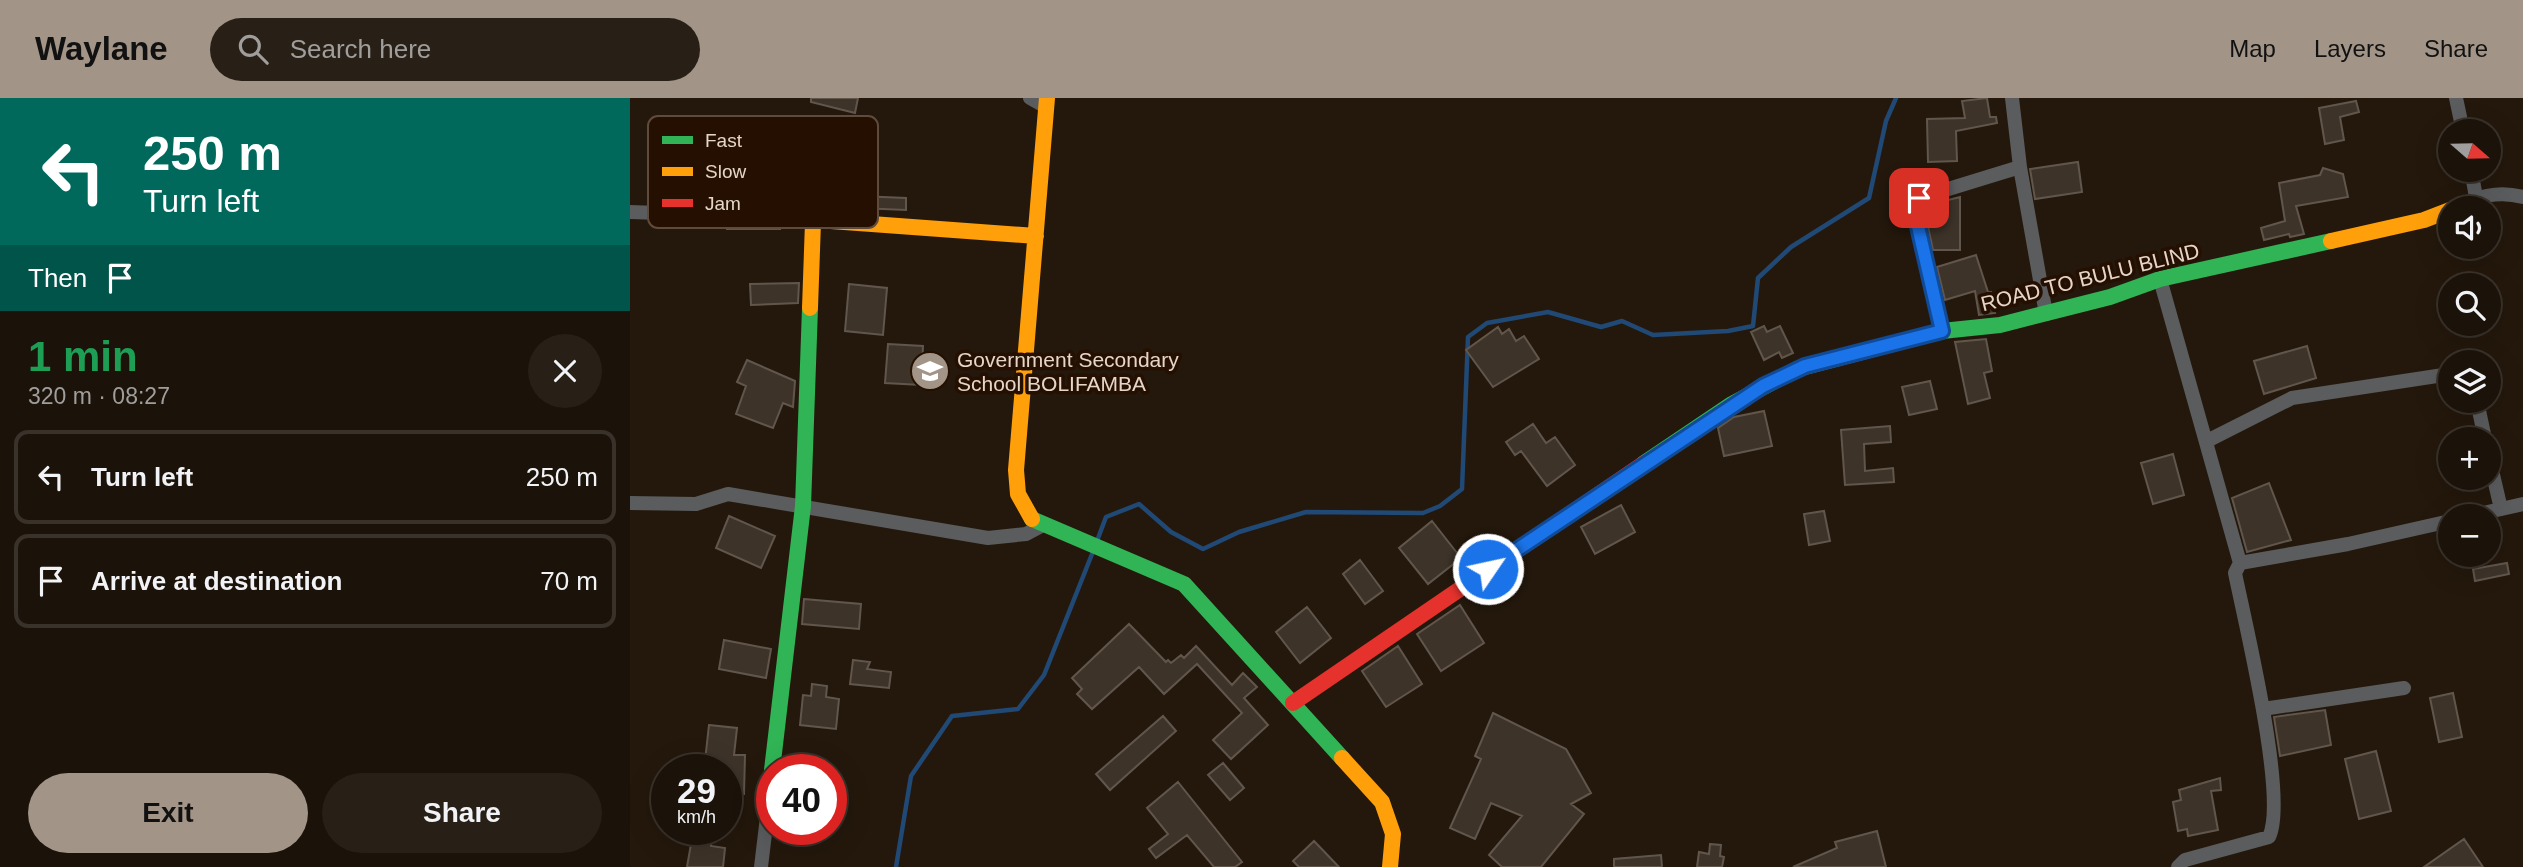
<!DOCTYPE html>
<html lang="en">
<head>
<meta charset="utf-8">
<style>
	body { margin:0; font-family:Helvetica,sans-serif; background:#282017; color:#f1f3f6; height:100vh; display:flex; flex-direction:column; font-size:26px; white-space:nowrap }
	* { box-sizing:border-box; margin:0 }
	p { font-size:23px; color:#a09e9c }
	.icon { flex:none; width:38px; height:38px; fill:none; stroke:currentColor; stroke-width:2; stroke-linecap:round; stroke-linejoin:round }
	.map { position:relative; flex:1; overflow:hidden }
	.details { display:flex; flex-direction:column; background:#1b1209; width:630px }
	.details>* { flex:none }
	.guide { background:#00695c; color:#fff; overflow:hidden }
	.needle { width:46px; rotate:110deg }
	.controls { position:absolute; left:1808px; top:21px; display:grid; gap:14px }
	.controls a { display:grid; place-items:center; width:63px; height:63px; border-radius:50%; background:#1b1209; box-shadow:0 7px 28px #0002,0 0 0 2px #39322a; font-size:35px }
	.speed { position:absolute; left:21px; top:656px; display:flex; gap:14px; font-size:35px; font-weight:700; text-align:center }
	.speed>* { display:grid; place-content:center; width:91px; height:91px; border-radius:50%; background:#1b1209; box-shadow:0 7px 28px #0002,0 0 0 2px #39322a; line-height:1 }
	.speed small { font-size:18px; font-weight:400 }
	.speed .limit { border:10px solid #d22; background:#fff; color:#111 }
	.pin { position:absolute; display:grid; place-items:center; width:60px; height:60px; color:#fff; margin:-30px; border-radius:14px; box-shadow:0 4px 10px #0006 }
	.me { position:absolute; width:77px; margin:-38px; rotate:56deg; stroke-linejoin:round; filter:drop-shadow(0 0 5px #0008) }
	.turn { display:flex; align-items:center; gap:24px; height:147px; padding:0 28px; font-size:32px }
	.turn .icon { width:91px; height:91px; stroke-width:2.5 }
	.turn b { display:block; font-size:49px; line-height:60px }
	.then { display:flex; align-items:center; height:66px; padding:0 28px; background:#0003; gap:14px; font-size:26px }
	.round { display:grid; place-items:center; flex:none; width:74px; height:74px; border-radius:37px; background:#282017 }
	.overview { display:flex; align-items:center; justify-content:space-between; height:119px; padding:0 28px }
	h1 { font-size:42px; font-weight:700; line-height:52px; color:#1e9e55 }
	.primary-button { display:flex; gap:14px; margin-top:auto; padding:14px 28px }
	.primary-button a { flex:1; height:80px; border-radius:42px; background:#a29487; color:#111; font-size:28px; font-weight:700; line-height:80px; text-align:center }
	.primary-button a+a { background:#282017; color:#f1f3f6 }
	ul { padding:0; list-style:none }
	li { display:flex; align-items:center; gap:21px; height:94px; margin:0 14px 10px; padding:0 14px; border:4px solid #39322a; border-radius:14px }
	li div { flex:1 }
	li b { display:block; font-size:26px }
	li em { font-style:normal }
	header { display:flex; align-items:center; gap:42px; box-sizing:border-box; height:98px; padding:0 35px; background:#a29487; color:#111 }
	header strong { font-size:33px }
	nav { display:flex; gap:38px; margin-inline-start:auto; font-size:24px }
	.search { width:490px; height:63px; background:#282017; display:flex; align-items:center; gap:18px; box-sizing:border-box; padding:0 24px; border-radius:38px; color:#a09e9c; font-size:26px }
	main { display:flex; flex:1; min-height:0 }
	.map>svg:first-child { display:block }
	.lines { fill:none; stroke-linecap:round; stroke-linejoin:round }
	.stream { stroke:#204976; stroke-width:4.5 }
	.building { fill:#3d3329; stroke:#61564c; stroke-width:2 }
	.street { stroke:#5a5c5e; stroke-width:14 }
	.fast { stroke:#30b455; stroke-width:16 }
	.slow { stroke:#ff9f0a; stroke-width:16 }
	.jam { stroke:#e5322d; stroke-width:16 }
	.route-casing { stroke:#114b97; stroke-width:18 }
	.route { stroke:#1a73e8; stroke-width:12 }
	.labels { text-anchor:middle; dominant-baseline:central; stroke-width:7; stroke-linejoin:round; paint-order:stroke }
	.street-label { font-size:21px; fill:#e6d6c9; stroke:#240f00 }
	.poi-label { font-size:21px; fill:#e6d6c9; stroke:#240f00; text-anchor:start }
	.key { fill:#240f00; stroke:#5e4b3c; stroke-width:2 }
	.key-label { font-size:19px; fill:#e6d6c9 }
</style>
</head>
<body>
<header>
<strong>Waylane</strong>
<div class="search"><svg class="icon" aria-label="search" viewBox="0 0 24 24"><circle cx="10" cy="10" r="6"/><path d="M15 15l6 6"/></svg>Search here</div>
<nav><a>Map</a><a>Layers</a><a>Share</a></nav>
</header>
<main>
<section class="details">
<div class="guide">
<div class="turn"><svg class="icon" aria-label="left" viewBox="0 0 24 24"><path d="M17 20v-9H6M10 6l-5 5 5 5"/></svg><div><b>250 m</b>Turn left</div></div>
<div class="then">Then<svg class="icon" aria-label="arrive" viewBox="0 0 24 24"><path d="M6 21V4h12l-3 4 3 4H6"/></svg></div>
</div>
<div class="overview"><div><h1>1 min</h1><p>320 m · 08:27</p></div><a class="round"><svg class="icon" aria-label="close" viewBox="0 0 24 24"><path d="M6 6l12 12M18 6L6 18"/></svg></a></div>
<ul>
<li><svg class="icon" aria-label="left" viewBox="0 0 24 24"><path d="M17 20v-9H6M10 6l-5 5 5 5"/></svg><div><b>Turn left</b></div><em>250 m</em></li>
<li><svg class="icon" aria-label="arrive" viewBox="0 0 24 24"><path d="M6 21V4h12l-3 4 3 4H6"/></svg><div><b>Arrive at destination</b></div><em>70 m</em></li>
</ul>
<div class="primary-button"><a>Exit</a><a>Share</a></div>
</section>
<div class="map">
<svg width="1893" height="769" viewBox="0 0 1893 769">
	<rect width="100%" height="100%" fill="#24180c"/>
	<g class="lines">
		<!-- stream -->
		<path class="stream" d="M 467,443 L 476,419 L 509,406 L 541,434 L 573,451 L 609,434 L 676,414 L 793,415 L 810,408 L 832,391 L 838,239 L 857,225 L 918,214 L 971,229 L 992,223 L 1023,237 L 1098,233 L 1123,228 L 1128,180 L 1161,149 L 1239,100 L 1256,23 L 1266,0
			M 266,769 L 281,678 L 322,618 L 388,611 L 414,577 L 464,451"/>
	</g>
	<!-- building -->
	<path class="building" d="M 181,0 L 228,0 L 225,15 L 181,4 Z
		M 1357,0 L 1360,19 L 1366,19 L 1367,25 L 1326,33 L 1327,63 L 1298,64 L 1297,21 L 1335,20 L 1332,3 Z
		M 1726,3 L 1729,14 L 1710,19 L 1714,42 L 1695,46 L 1689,10 Z
		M 1448,64 L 1452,94 L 1405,101 L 1400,71 Z
		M 1693,70 L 1713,76 L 1718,99 L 1666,108 L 1674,136 L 1660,139 L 1659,136 L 1634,142 L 1631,130 L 1655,123 L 1649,85 L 1690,77 Z
		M 229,98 L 276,100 L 276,112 L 229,110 Z
		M 1330,99 L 1330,152 L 1303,152 L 1297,124 L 1306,124 L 1306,105 Z
		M 97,109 L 150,109 L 150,131 L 97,131 Z
		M 1346,157 L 1358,194 L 1361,194 L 1365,215 L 1349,217 L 1345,193 L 1315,202 L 1307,169 Z
		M 169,185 L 168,205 L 121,207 L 120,186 Z
		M 219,186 L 257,190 L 253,237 L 215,233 Z
		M 1134,228 L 1137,234 L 1150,228 L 1163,255 L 1152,260 L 1149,254 L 1134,262 L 1121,234 Z
		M 868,229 L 872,236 L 879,231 L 886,243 L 894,238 L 909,261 L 863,289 L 836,252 Z
		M 1356,241 L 1362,273 L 1354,275 L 1360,300 L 1338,306 L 1325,244 Z
		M 258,246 L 293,248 L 291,287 L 255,285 Z
		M 1677,248 L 1686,280 L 1634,296 L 1624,263 Z
		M 117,262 L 165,283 L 163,309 L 153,305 L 143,330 L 106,316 L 116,288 L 107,284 Z
		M 1300,283 L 1307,311 L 1279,317 L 1272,289 Z
		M 1134,313 L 1142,348 L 1094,358 L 1088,330 L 1104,319 Z
		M 903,326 L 916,345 L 925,339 L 945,367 L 917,388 L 891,353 L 885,357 L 876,344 Z
		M 1260,328 L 1261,344 L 1234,346 L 1235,373 L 1263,370 L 1264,384 L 1215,387 L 1211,332 Z
		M 1543,356 L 1554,397 L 1523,406 L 1511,365 Z
		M 1639,385 L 1661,442 L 1617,454 L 1602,400 Z
		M 991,407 L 1005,434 L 965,456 L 951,429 Z
		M 1194,413 L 1200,443 L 1179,447 L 1174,416 Z
		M 99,418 L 145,438 L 131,470 L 86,450 Z
		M 802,423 L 831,460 L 798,486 L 769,450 Z
		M 730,462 L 753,493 L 735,506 L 713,476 Z
		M 1877,465 L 1879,476 L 1845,483 L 1843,471 Z
		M 174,501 L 231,506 L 229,531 L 172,526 Z
		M 830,507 L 854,545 L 811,573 L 787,536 Z
		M 677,509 L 701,540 L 670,565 L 646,534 Z
		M 499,526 L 536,564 L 538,562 L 541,565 L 551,557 L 554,560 L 566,548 L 602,587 L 613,575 L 627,589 L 614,600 L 638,627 L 601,661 L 583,642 L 612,615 L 567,566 L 534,596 L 509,569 L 462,611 L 447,596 L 452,591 L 442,580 Z
		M 94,542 L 141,551 L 136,580 L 89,571 Z
		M 768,548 L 792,586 L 756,609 L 732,573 Z
		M 223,562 L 240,564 L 237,571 L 261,574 L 259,590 L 220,586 Z
		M 182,586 L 197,588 L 196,599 L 209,601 L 206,631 L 170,627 L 173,597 L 181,598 Z
		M 1823,595 L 1832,639 L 1809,644 L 1800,600 Z
		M 1695,612 L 1701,647 L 1650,658 L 1644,619 Z
		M 863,615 L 936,651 L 961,695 L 941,706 L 954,716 L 911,769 L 872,769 L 859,757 L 892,718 L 861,705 L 845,741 L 820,730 L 851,661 L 845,658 Z
		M 533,618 L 546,633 L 480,692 L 466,676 Z
		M 79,627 L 107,630 L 104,657 L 115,657 L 114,696 L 96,695 L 96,672 L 74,672 Z
		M 1746,653 L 1761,713 L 1729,721 L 1715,661 Z
		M 593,665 L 614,690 L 600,702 L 578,677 Z
		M 1590,680 L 1591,692 L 1581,693 L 1588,732 L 1558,738 L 1557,731 L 1548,733 L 1543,704 L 1551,702 L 1549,692 Z
		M 548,684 L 612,764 L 605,769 L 584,769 L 557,737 L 526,760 L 519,751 L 538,736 L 517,710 Z
		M 69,732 L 82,732 L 81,748 L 95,750 L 93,769 L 57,769 L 61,746 L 68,747 Z
		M 1247,733 L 1256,769 L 1163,769 L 1207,750 L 1205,744 Z
		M 1834,741 L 1853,769 L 1794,769 Z
		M 684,743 L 709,769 L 669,769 L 663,763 Z
		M 1080,746 L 1091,747 L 1090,758 L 1094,759 L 1092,769 L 1067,769 L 1069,754 L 1079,756 Z
		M 1031,757 L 1032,769 L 984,769 L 984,761 Z"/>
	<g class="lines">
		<!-- street -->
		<path class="street" d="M 400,0 L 416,9
			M 1826,0 L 1833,33
			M 1390,69 L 1416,216
			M 1841,72 L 1846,99
			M 1823,110 C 1847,99 1867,92 1893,99
			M 0,114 L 88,117
			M 1530,181 L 1610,465 L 1605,475 C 1615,525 1658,700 1639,739 L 1555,762 L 1548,769
			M 1312,233 L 1284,111 L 1289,100 L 1390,69 L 1382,0
			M 1847,303 L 1855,341
			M 1577,343 L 1662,300 L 1820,276
			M 1858,355 L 1871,411
			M 0,405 L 66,406 L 98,396 L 358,440 L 396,436 L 413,427
			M 1840,418 L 1893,406
			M 1610,465 L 1718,446 L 1820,423
			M 1633,611 L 1774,590
			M 131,769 L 142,677"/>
		<!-- fast -->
		<path class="fast" d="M 1013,366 L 1102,306 L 1167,271 L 1312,233 L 1370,227 L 1480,199 L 1530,181 L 1701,143
			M 402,421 L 554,486 L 712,660
			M 142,672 L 173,408 L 180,210"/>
		<!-- slow -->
		<path class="slow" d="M 1701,143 L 1794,122 L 1820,112
			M 180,210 L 183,124 L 187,122 L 406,138
			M 402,421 L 388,396 L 386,372 L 417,0
			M 712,660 L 752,704 L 763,736 L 760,769"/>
		<!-- jam -->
		<path class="jam" d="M 663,605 L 1013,366"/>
	</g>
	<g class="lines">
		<defs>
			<path id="route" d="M 858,471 L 1133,288 L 1175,268 L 1312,233 L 1284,111 L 1289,100"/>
		</defs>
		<!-- route casing -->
		<use href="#route" class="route-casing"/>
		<!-- route -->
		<use href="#route" class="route"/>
	</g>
	<!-- icons -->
	<defs>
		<symbol id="school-disc" viewBox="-11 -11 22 22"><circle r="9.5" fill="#a29487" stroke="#240f00"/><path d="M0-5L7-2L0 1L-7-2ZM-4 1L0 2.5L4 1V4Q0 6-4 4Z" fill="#fff"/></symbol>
	</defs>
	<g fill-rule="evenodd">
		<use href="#school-disc" x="278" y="251" width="44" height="44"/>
	</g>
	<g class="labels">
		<!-- street labels -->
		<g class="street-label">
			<text transform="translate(1460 179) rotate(-14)">ROAD TO BULU BLIND</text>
		</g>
		<!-- poi labels -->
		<g class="poi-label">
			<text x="327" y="261">Government Secondary<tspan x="327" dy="24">School BOLIFAMBA</tspan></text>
		</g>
	</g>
	<!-- legend -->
	<rect x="18" y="18" width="230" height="112" rx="10" class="key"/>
	<rect x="32" y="38" width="31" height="8" fill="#30b455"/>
	<rect x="32" y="69" width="31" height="9" fill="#ff9f0a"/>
	<rect x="32" y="101" width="31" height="8" fill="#e5322d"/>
	<g class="key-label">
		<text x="75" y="49">Fast</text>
		<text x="75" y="80">Slow</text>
		<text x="75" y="112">Jam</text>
	</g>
</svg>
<div class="controls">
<a><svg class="needle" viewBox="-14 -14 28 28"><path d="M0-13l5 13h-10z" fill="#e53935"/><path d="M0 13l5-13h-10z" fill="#a09e9c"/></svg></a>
<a><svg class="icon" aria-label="sound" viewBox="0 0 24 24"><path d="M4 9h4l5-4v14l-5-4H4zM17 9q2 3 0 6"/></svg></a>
<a><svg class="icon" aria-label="search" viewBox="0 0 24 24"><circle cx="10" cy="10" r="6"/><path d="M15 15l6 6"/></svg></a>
<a><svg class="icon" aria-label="layers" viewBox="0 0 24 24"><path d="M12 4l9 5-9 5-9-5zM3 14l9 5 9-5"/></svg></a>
<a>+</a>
<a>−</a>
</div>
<div class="speed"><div>29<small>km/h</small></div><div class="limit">40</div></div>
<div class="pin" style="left:1289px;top:100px;background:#d93025"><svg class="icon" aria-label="arrive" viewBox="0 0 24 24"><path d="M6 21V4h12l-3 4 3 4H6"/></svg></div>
<svg class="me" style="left:858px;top:471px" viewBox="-20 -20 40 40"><circle r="17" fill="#1a73e8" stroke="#fff" stroke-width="3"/><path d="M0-11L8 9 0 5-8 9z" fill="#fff"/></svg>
</div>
</main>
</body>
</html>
